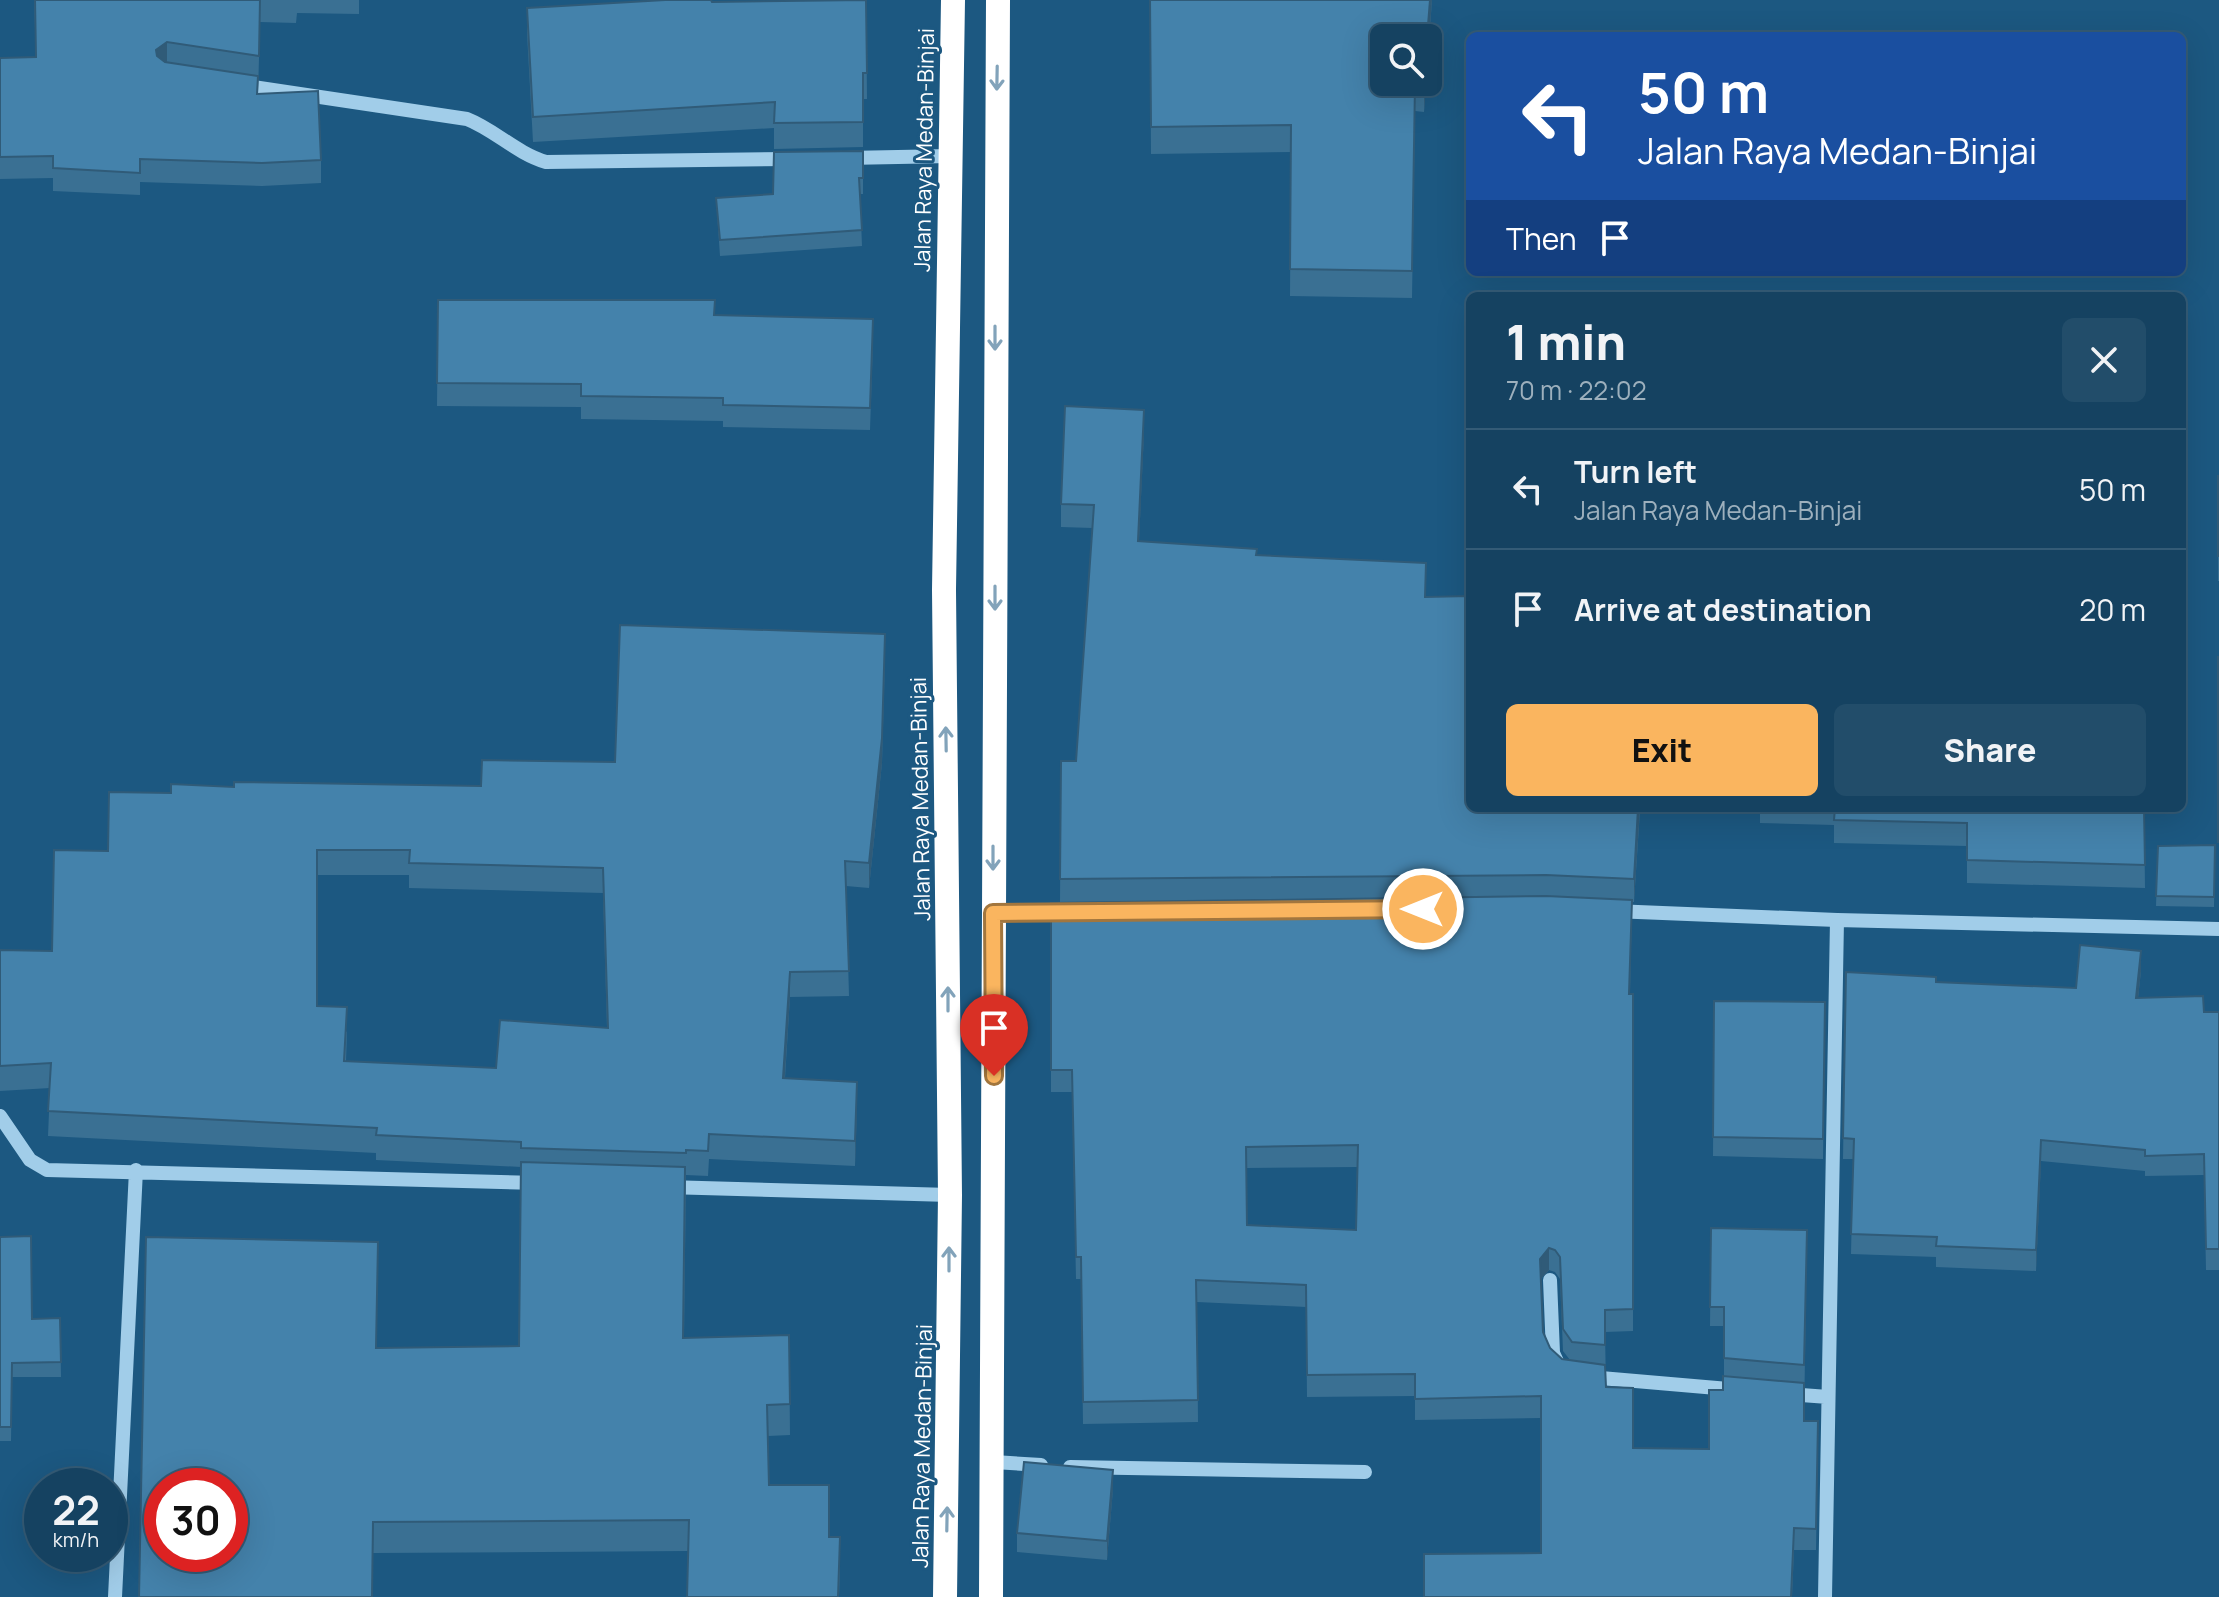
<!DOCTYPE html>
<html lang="en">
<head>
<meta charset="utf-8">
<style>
	body { margin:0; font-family:Manrope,sans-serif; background:#224d6a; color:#f1f3f6; height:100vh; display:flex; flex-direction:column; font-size:30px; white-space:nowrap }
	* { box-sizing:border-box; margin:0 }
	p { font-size:26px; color:#9db0bd }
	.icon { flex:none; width:44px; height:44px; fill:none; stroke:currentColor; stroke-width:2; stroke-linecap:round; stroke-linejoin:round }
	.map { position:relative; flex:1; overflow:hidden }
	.panel { position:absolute; left:1466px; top:292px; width:720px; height:520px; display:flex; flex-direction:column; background:#154261; border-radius:12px; box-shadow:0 8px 32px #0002,0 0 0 2px #345b76 }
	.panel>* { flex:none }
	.top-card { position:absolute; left:1466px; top:32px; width:720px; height:244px; border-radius:12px; box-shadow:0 8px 32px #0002,0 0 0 2px #345b76; background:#1a4fa0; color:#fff; overflow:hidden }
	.fabs { position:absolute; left:1370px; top:24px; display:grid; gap:16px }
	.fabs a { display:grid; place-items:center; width:72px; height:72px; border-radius:12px; background:#154261; box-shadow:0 8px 32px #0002,0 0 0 2px #345b76; font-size:40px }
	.speed { position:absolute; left:24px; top:1468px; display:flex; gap:16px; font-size:40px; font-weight:700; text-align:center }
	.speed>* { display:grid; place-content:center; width:104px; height:104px; border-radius:50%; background:#154261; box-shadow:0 8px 32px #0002,0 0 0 2px #345b76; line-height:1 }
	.speed small { font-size:20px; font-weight:400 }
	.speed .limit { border:12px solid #d22; background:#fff; color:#111 }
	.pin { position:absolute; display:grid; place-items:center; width:68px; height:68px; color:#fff; margin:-82px -34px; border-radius:50% 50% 50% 0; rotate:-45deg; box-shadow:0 0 8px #0007 }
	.pin .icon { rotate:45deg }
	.me { position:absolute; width:88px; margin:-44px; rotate:270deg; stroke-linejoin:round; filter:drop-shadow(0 0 6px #0008) }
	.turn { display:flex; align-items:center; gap:28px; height:168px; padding:0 40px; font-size:36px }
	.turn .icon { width:104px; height:104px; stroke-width:2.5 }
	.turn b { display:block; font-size:56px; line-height:68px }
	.then { display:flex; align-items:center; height:76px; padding:0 40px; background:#0003; gap:16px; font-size:30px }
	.round { display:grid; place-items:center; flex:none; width:84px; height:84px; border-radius:12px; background:#224d6a }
	.overview { display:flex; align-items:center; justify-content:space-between; height:136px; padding:0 40px }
	h1 { font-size:48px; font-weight:800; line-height:60px }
	.cta { display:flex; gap:16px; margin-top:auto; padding:16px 40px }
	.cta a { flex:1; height:92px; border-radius:12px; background:#fab55f; color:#111; font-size:32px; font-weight:800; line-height:92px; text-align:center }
	.cta a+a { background:#224d6a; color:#f1f3f6 }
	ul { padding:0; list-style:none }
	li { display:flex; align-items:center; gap:24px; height:120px; padding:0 40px; border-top:2px solid #345b76 }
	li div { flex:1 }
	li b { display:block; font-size:30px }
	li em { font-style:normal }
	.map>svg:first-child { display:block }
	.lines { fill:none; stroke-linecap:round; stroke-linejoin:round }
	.minor { stroke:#a1cde9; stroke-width:14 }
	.highway { stroke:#fff; stroke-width:24 }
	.wall { fill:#3a7093; fill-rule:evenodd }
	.shaded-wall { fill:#305b78 }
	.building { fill:#4482ab; stroke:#305b78; stroke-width:2; fill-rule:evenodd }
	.oneway { stroke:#82a3ba }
	.route-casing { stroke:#a2763e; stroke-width:20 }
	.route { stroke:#fab55f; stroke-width:14 }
	.labels { text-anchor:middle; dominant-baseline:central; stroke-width:6; stroke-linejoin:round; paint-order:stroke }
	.street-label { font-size:22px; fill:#fff; stroke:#1c5881 }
</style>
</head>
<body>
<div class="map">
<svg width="2219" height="1597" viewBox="0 0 2219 1597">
	<rect width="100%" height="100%" fill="#1c5881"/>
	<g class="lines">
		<!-- minor -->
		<path class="minor" d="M 240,85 L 467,119 C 495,130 516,153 546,162 L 789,159
			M 846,158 L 950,156
			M 1613,911 L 1837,920 L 2219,929
			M 993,913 L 1069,913
			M 0,1116 L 30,1160 L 47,1170 L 538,1183
			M 666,1187 L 950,1195
			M 1550,1280 L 1553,1353 L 1559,1366
			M 1589,1377 L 1740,1390
			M 1788,1394 L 1828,1397
			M 994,1462 L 1041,1465
			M 1070,1467 L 1365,1472
			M 115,1597 L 136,1170
			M 1825,1597 L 1837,920"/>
		<!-- highway -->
		<path class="highway" d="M 945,1597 L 950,1195 L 944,590 L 953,0
			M 991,1597 L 998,0"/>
	</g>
	<!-- wall -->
	<path class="wall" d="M 34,0 L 359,0 L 359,14 L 297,13 L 296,23 L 260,22 L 258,94 L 321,160 L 321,183 L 262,186 L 140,182 L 140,195 L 53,191 L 53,178 L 0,179 L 0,58 L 36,57 Z
		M 866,0 L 867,99 L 863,99 L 863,147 L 774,149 L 774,128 L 533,142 L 527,33 L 527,8 L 712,2 Z
		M 1150,0 L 1432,0 L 1424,112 L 1415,111 L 1412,298 L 1290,296 L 1291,152 L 1151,154 Z
		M 863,151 L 863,194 L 860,194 L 862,246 L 720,256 L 716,198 L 773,194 Z
		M 438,300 L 715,315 L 873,342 L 870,430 L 723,427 L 723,421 L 581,419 L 581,407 L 437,406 Z
		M 1144,433 L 1139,541 L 1257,555 L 1426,597 L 1470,808 L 2144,808 L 2145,888 L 1967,883 L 1967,846 L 1834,843 L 1834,825 L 1760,823 L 1760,812 L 1640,811 L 1634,902 L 1632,902 L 1630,994 L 1633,994 L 1633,1331 L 1605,1332 L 1606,1387 L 1633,1448 L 1709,1449 L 1723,1390 L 1724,1376 L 1724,1326 L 1710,1326 L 1711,1228 L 1807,1230 L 1804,1421 L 1818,1421 L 1816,1550 L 1794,1550 L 1792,1597 L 1424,1597 L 1541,1553 L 1541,1418 L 1415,1420 L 1415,1396 L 1307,1397 L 1306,1307 L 1197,1302 L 1198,1422 L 1083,1424 L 1081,1279 L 1076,1279 L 1072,1092 L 1051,1092 L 1051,903 L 1060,902 L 1061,761 L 1076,761 L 1092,528 L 1061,527 L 1061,504 ZM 1357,1167 L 1356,1230 L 1247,1225 L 1246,1168 ZM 1549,1270 L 1555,1272 L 1560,1279 L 1563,1351 L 1570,1360 L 1562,1359 L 1550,1348 L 1543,1332 L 1541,1279 Z
		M 2218,476 L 2219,476 L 2219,581 L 2218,581 Z
		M 885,659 L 882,763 L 869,888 L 846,886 L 849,996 L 790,997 L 785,1078 L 857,1107 L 855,1166 L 709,1159 L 708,1176 L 686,1175 L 684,1338 L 789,1335 L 790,1435 L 768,1436 L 769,1485 L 829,1537 L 840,1568 L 839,1597 L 687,1597 L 688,1551 L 373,1553 L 377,1348 L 519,1346 L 521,1167 L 376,1160 L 376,1153 L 48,1136 L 50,1088 L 0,1091 L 0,950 L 52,951 L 108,851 L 171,793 L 234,787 L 481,786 L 615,762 ZM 317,875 L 409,875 L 409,888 L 603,893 L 607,1028 L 496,1068 L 346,1061 L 347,1032 L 317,1006 Z
		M 2215,845 L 2214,907 L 2156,906 L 2158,846 Z
		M 2141,971 L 2138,998 L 2204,1012 L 2219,1012 L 2219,1270 L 2206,1270 L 2204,1175 L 2145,1176 L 2145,1171 L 2041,1161 L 2036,1271 L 1936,1267 L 1936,1257 L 1851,1254 L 1853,1159 L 1843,1159 L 1846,972 L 1936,982 L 2076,988 Z
		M 1714,1001 L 1825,1002 L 1823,1159 L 1713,1156 Z
		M 0,1237 L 32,1319 L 60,1318 L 61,1377 L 12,1377 L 11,1441 L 0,1441 Z
		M 1113,1489 L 1107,1560 L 1017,1552 L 1017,1533 Z"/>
	<!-- shaded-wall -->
	<path class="shaded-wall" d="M 1430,0 L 1432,0 L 1428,54 L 1427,38 Z
		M 167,42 L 167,64 L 156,72 L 156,50 Z
		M 1424,82 L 1426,82 L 1424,112 Z
		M 1144,410 L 1144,433 L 1138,564 L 1138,541 Z
		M 885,634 L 882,763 L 869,888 L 869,863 Z
		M 1638,808 L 1640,808 L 1634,902 L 1634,879 Z
		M 2141,951 L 2141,971 L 2136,1018 L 2136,998 Z
		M 790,972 L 790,997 L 783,1103 L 783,1078 Z
		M 857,1082 L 857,1107 L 855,1166 L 855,1141 Z
		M 2041,1140 L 2041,1161 L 2036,1271 L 2036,1250 Z
		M 1549,1248 L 1549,1270 L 1540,1280 L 1540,1259 Z
		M 1113,1470 L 1113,1489 L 1107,1560 L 1107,1541 Z"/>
	<!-- building -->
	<path class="building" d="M 35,0 L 260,0 L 259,56 L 167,42 L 156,50 L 157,56 L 165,62 L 258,76 L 257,94 L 318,91 L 321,160 L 262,163 L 140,159 L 140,173 L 53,168 L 53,156 L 0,157 L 0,58 L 36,57 Z
		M 665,0 L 711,0 L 712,2 L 866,0 L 867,73 L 863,73 L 863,122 L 774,123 L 775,102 L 533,117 L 527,8 Z
		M 1150,0 L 1430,0 L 1427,38 L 1384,38 L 1384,82 L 1424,82 L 1424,85 L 1415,84 L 1412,271 L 1290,269 L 1291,125 L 1151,127 Z
		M 863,151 L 863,178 L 859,178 L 862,230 L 720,240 L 716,198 L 773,194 L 774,152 Z
		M 438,300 L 715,300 L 714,315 L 873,319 L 870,408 L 723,405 L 723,398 L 581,396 L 581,384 L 437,383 Z
		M 1065,406 L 1144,410 L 1138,541 L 1257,549 L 1256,555 L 1426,563 L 1425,597 L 1470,596 L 1470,808 L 1638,808 L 1634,879 L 1546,875 L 1060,879 L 1061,761 L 1076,761 L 1094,505 L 1061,504 Z
		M 2218,476 L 2219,476 L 2219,556 L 2218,556 Z
		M 620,625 L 885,634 L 882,738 L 869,863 L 845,861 L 849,971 L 790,972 L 783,1078 L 857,1082 L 855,1141 L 709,1134 L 708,1151 L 686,1150 L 686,1153 L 521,1148 L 521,1142 L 376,1135 L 377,1128 L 48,1111 L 51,1063 L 0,1066 L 0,950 L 52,951 L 54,850 L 108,851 L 109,792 L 171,793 L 171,784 L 234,787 L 234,782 L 481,786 L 482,760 L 615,762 ZM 317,850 L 410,850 L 409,863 L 603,868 L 608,1028 L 500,1020 L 496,1068 L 344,1061 L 347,1007 L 317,1006 Z
		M 2218,657 L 2219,657 L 2219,842 L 2218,842 Z
		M 1835,808 L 2144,808 L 2145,865 L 1967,860 L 1967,823 L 1834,820 Z
		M 2215,845 L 2214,897 L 2156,896 L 2158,846 Z
		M 1546,896 L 1632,900 L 1629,994 L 1633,994 L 1633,1309 L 1605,1310 L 1605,1345 L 1572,1342 L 1563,1329 L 1560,1257 L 1555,1250 L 1549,1248 L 1540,1259 L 1543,1332 L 1550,1348 L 1562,1359 L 1605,1365 L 1606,1387 L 1633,1388 L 1633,1448 L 1709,1449 L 1709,1390 L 1723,1390 L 1723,1376 L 1804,1383 L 1804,1421 L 1818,1421 L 1816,1529 L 1794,1528 L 1791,1597 L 1424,1597 L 1424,1554 L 1541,1553 L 1541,1396 L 1415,1399 L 1415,1374 L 1307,1375 L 1306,1285 L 1196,1280 L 1198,1400 L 1083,1402 L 1081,1257 L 1076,1257 L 1072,1070 L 1051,1070 L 1051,903 ZM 1358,1145 L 1356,1230 L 1247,1225 L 1246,1147 Z
		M 2080,945 L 2141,951 L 2136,998 L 2203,996 L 2204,1012 L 2219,1012 L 2219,1249 L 2206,1249 L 2204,1154 L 2145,1156 L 2145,1150 L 2041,1140 L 2036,1250 L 1936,1246 L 1937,1237 L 1851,1234 L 1854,1139 L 1843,1138 L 1846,972 L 1936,977 L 1936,982 L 2076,988 Z
		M 1714,1001 L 1825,1002 L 1823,1139 L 1713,1137 Z
		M 521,1162 L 685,1167 L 683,1338 L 789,1335 L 790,1404 L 767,1405 L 769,1485 L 829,1485 L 829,1537 L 840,1537 L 838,1597 L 687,1597 L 689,1520 L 373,1522 L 372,1597 L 139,1597 L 146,1237 L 378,1242 L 376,1348 L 519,1346 ZM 162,1486 L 230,1486 L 230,1554 L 162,1554 Z
		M 1711,1228 L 1807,1230 L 1804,1365 L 1724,1358 L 1724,1307 L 1710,1307 Z
		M 31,1236 L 32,1319 L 60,1318 L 61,1362 L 12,1363 L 11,1427 L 0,1427 L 0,1237 Z
		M 1024,1462 L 1113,1470 L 1107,1541 L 1017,1533 Z"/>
	<!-- one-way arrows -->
	<defs><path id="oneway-shaft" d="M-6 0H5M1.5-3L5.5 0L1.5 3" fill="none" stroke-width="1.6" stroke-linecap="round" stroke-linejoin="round" transform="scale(2)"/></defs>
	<g class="oneway">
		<use href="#oneway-shaft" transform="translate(997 78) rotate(91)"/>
		<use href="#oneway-shaft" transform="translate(995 338) rotate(90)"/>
		<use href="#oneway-shaft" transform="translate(995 598) rotate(90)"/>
		<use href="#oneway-shaft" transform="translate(946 739) rotate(-91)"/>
		<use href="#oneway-shaft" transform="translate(993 858) rotate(90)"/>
		<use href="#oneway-shaft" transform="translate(948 999) rotate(-90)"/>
		<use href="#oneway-shaft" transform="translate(949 1259) rotate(-90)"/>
		<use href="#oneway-shaft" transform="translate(947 1519) rotate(-89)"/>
	</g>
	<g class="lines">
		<defs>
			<path id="route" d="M 994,1076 L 993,913 L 1423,909"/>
		</defs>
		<!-- route casing -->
		<use href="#route" class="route-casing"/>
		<!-- route -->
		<use href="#route" class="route"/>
	</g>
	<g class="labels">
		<!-- street labels -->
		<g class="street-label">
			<text transform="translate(924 150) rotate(-89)">Jalan Raya Medan-Binjai</text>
			<text transform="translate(920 799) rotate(-91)">Jalan Raya Medan-Binjai</text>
			<text transform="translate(922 1446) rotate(-89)">Jalan Raya Medan-Binjai</text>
		</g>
	</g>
</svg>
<div class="fabs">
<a><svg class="icon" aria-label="search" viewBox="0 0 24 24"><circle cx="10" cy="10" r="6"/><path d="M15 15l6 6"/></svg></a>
</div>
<div class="speed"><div>22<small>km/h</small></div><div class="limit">30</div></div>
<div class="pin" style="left:994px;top:1076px;background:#d93025"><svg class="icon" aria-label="arrive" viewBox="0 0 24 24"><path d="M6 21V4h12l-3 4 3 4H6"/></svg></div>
<svg class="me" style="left:1423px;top:909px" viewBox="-20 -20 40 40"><circle r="17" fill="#fab55f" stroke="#fff" stroke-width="3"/><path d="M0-11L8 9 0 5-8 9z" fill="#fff"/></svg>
<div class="top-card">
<div class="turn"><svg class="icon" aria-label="left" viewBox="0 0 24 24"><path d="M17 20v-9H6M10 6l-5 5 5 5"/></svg><div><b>50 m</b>Jalan Raya Medan-Binjai</div></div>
<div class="then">Then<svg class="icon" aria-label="arrive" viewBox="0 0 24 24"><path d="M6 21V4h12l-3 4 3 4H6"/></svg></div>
</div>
<section class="panel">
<div class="overview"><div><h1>1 min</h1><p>70 m · 22:02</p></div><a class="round"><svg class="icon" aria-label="close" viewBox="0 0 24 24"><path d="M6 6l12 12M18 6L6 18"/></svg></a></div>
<ul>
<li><svg class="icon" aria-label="left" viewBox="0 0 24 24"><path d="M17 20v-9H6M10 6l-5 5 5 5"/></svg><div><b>Turn left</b><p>Jalan Raya Medan-Binjai</p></div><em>50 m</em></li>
<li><svg class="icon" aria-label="arrive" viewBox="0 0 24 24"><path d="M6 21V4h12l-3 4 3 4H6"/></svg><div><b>Arrive at destination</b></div><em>20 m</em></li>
</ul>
<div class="cta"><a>Exit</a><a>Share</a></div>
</section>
</div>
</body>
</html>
